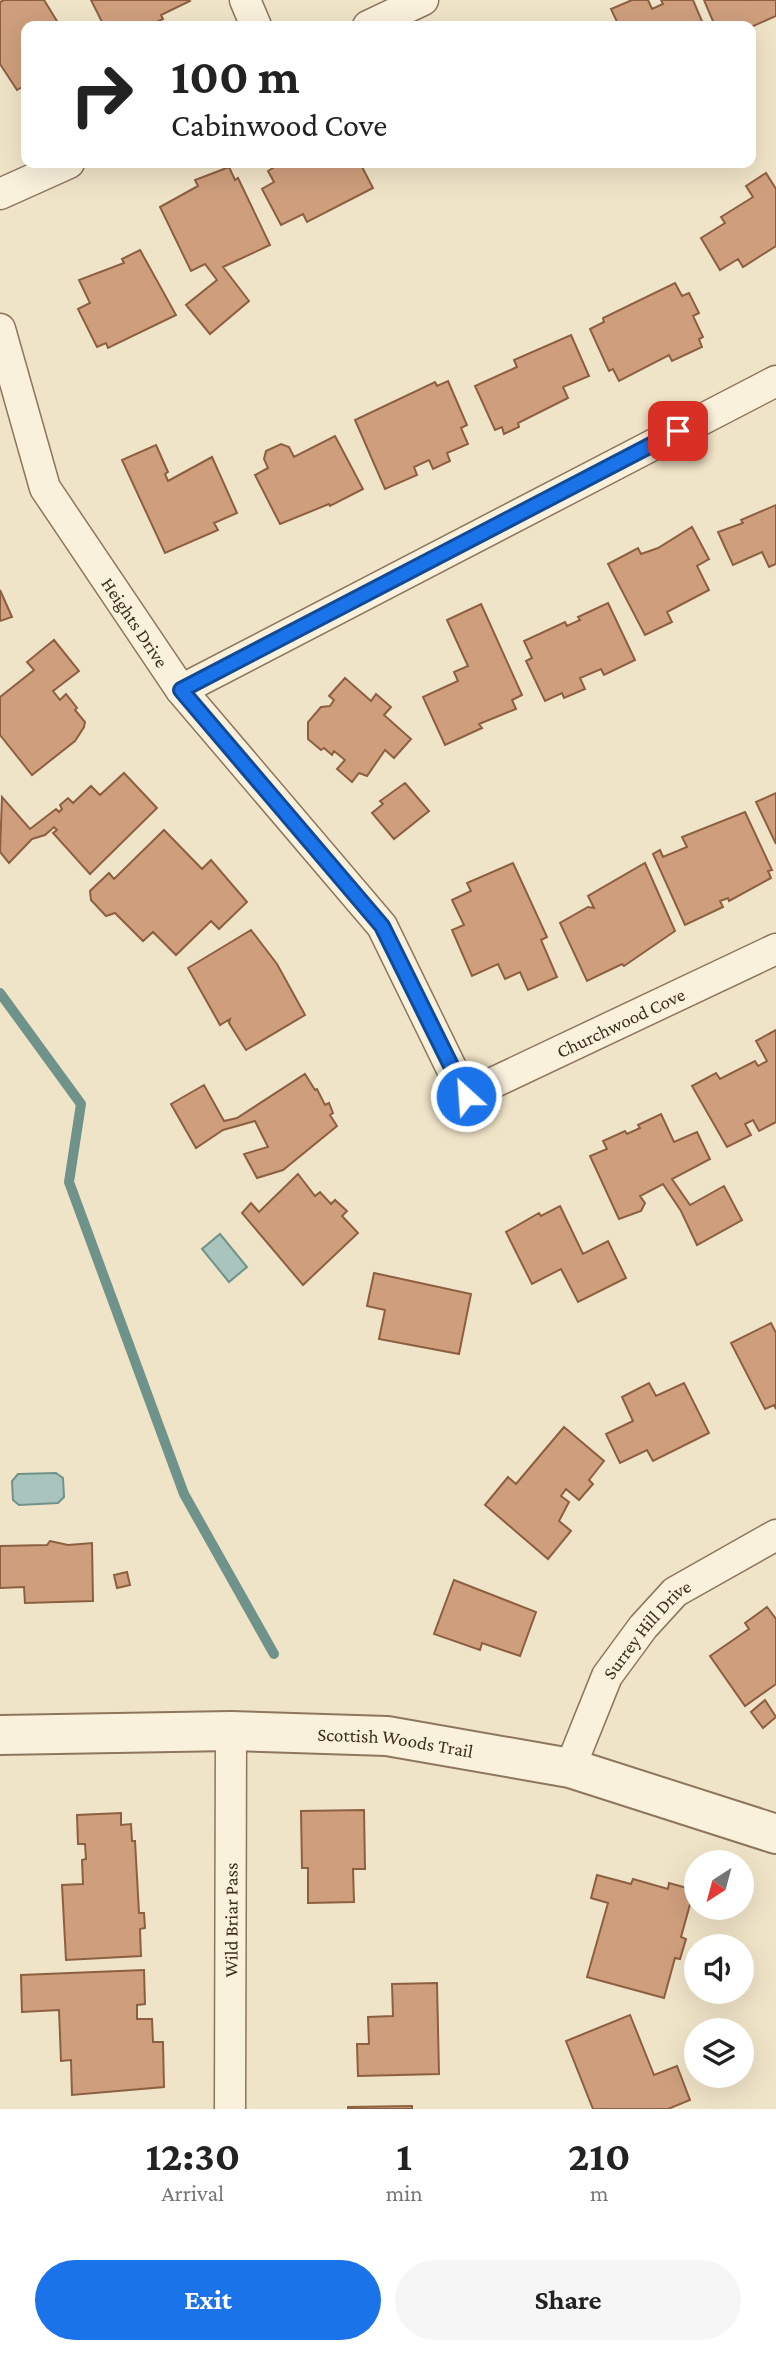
<!DOCTYPE html>
<html lang="en">
<head>
<meta charset="utf-8">
<style>
	body { margin:0; font-family:"Crimson Pro",serif; background:#f6f6f6; color:#222; height:100vh; display:flex; flex-direction:column; font-size:26px; white-space:nowrap }
	* { box-sizing:border-box; margin:0 }
	p { font-size:23px; color:#767676 }
	.icon { flex:none; width:38px; height:38px; fill:none; stroke:currentColor; stroke-width:2; stroke-linecap:round; stroke-linejoin:round }
	.map { position:relative; height:2109px; overflow:hidden }
	.panel { display:flex; flex-direction:column; background:#fff; flex:1 }
	.panel>* { flex:none }
	.banner { position:absolute; left:21px; top:21px; width:735px; height:147px; border-radius:14px; box-shadow:0 7px 28px #0002; background:#fff; color:#222; overflow:hidden }
	.needle { width:46px; rotate:216deg }
	.tools { position:absolute; left:684px; top:1850px; display:grid; gap:14px }
	.tools a { display:grid; place-items:center; width:70px; height:70px; border-radius:50%; background:#fff; box-shadow:0 7px 28px #0002; font-size:35px }
	.pin { position:absolute; display:grid; place-items:center; width:60px; height:60px; color:#fff; margin:-30px; border-radius:14px; box-shadow:0 4px 10px #0006 }
	.me { position:absolute; width:77px; margin:-38px; rotate:334deg; stroke-linejoin:round; filter:drop-shadow(0 0 5px #0008) }
	.turn { display:flex; align-items:center; gap:24px; height:147px; padding:0 35px; font-size:32px }
	.turn .icon { width:91px; height:91px; stroke-width:2.5 }
	.turn b { display:block; font-size:49px; line-height:60px }
	.eta { display:flex; justify-content:space-evenly; align-items:center; height:119px; text-align:center }
	.eta b { font-size:42px; font-weight:700; line-height:49px }
	.action { display:flex; gap:14px; margin-top:auto; padding:14px 35px }
	.action a { flex:1; height:80px; border-radius:42px; background:#1a73e8; color:#fff; font-size:28px; font-weight:700; line-height:80px; text-align:center }
	.action a+a { background:#f6f6f6; color:#222 }
	.map>svg:first-child { display:block }
	.water { fill:#a9c4bc; stroke:#6f938a; stroke-width:2 }
	.lines { fill:none; stroke-linecap:round; stroke-linejoin:round }
	.stream { stroke:#6f938a; stroke-width:10 }
	.building { fill:#cf9f7d; stroke:#8d5f41; stroke-width:2 }
	.minor-casing { stroke:#8d765c; stroke-width:33 }
	.tertiary-casing { stroke:#8d765c; stroke-width:42 }
	.minor { stroke:#faf1dc; stroke-width:30 }
	.tertiary { stroke:#faf1dc; stroke-width:38 }
	.route-casing { stroke:#114b97; stroke-width:18 }
	.route { stroke:#1a73e8; stroke-width:12 }
	.labels { text-anchor:middle; dominant-baseline:central; stroke-width:7; stroke-linejoin:round; paint-order:stroke }
	.street-label { font-size:19px; fill:#3d2e20; stroke:#f7eed8 }
</style>
</head>
<body>
<div class="map">
<svg width="776" height="2109" viewBox="0 0 776 2109">
	<rect width="100%" height="100%" fill="#f0e4c8"/>
	<!-- water -->
	<path class="water" d="M 220,1234 L 247,1267 L 229,1282 L 202,1249 Z
		M 56,1473 L 63,1478 L 64,1497 L 58,1503 L 19,1505 L 13,1500 L 12,1481 L 18,1474 Z"/>
	<g class="lines">
		<!-- stream -->
		<path class="stream" d="M 0,993 L 81,1104 L 69,1182 L 184,1494 L 274,1654"/>
	</g>
	<!-- building -->
	<path class="building" d="M 4,0 L 44,0 L 60,26 L 26,26 L 26,85 L 17,90 L 0,64 L 0,2 Z
		M 91,0 L 189,0 L 190,1 L 161,15 L 163,19 L 148,26 L 104,26 Z
		M 632,0 L 648,0 L 652,9 L 663,4 L 661,0 L 693,0 L 704,26 L 619,26 L 611,9 Z
		M 704,0 L 776,0 L 776,16 L 751,27 L 715,26 Z
		M 281,163 L 360,163 L 373,188 L 307,222 L 303,214 L 281,225 L 262,189 L 274,182 L 268,171 Z
		M 229,167 L 235,180 L 238,178 L 270,245 L 223,267 L 249,301 L 210,334 L 186,305 L 217,280 L 205,264 L 191,271 L 160,207 L 198,186 L 195,180 Z
		M 766,173 L 776,189 L 776,246 L 743,267 L 738,259 L 720,270 L 701,238 L 725,223 L 721,217 L 753,197 L 746,186 Z
		M 140,250 L 176,315 L 108,348 L 106,343 L 97,347 L 78,309 L 90,303 L 79,280 L 124,263 L 122,259 Z
		M 675,283 L 682,296 L 689,293 L 699,313 L 693,316 L 703,337 L 699,339 L 702,347 L 672,361 L 669,355 L 619,381 L 613,369 L 609,371 L 590,329 L 604,322 L 603,318 Z
		M 571,335 L 589,376 L 563,387 L 568,398 L 518,423 L 519,427 L 504,434 L 502,427 L 495,430 L 475,386 L 517,367 L 514,360 Z
		M 448,381 L 467,425 L 461,428 L 468,444 L 447,453 L 450,461 L 433,469 L 429,460 L 414,467 L 417,475 L 385,489 L 355,420 L 435,382 L 437,386 Z
		M 335,436 L 363,489 L 330,506 L 329,504 L 280,524 L 255,475 L 268,468 L 264,459 L 266,451 L 281,444 L 289,447 L 294,457 Z
		M 156,445 L 168,472 L 165,474 L 168,481 L 212,457 L 237,513 L 214,523 L 218,530 L 165,553 L 122,460 Z
		M 776,505 L 776,564 L 769,567 L 762,552 L 733,565 L 718,532 L 743,523 L 741,520 Z
		M 692,527 L 709,559 L 697,566 L 709,590 L 667,612 L 672,622 L 645,635 L 608,564 L 638,548 L 641,554 L 658,548 Z
		M 0,590 L 12,617 L 0,621 Z
		M 608,603 L 635,660 L 604,675 L 601,669 L 580,678 L 585,689 L 564,698 L 562,693 L 545,701 L 526,661 L 532,658 L 524,641 L 565,622 L 567,626 L 580,620 L 578,617 Z
		M 481,604 L 522,695 L 512,700 L 516,709 L 479,724 L 482,728 L 445,745 L 423,697 L 458,681 L 454,672 L 468,666 L 447,620 Z
		M 54,640 L 79,671 L 53,691 L 60,700 L 66,694 L 77,708 L 75,710 L 85,722 L 84,727 L 75,741 L 32,775 L 0,735 L 0,697 L 34,670 L 27,662 Z
		M 345,678 L 371,701 L 376,694 L 391,707 L 384,715 L 411,739 L 394,758 L 385,750 L 367,776 L 359,773 L 352,782 L 337,769 L 345,760 L 334,751 L 332,755 L 324,748 L 321,750 L 308,739 L 308,722 L 321,707 L 330,706 L 334,700 L 329,696 Z
		M 124,773 L 157,808 L 90,874 L 53,833 L 57,830 L 54,827 L 45,835 L 32,839 L 9,863 L 0,852 L 2,797 L 30,829 L 56,809 L 59,812 L 62,809 L 60,805 L 68,798 L 73,803 L 91,786 L 100,795 Z
		M 405,783 L 429,811 L 394,839 L 372,813 L 383,804 L 380,801 Z
		M 776,793 L 776,844 L 756,802 Z
		M 745,812 L 772,870 L 768,871 L 771,878 L 729,901 L 728,898 L 720,901 L 723,907 L 685,925 L 653,854 L 660,850 L 663,857 L 687,847 L 682,837 Z
		M 164,830 L 202,869 L 211,860 L 247,902 L 219,929 L 211,921 L 176,955 L 153,932 L 143,941 L 115,913 L 106,916 L 91,900 L 90,891 L 109,873 L 114,879 Z
		M 513,863 L 547,937 L 541,940 L 557,977 L 528,990 L 520,972 L 505,979 L 498,964 L 472,976 L 452,930 L 464,925 L 452,900 L 471,891 L 467,883 Z
		M 645,863 L 675,931 L 624,966 L 622,964 L 587,981 L 560,923 L 588,907 L 594,908 L 588,896 Z
		M 251,930 L 277,964 L 305,1015 L 246,1050 L 229,1023 L 230,1019 L 220,1025 L 188,968 Z
		M 776,1030 L 776,1122 L 759,1131 L 753,1120 L 745,1124 L 751,1135 L 727,1147 L 692,1086 L 716,1073 L 720,1079 L 755,1061 L 758,1066 L 767,1061 L 756,1041 Z
		M 305,1074 L 315,1090 L 317,1089 L 325,1105 L 329,1103 L 333,1113 L 330,1115 L 337,1126 L 283,1170 L 257,1178 L 244,1154 L 268,1147 L 255,1121 L 223,1130 L 196,1148 L 171,1104 L 204,1085 L 224,1121 L 237,1118 Z
		M 661,1114 L 674,1142 L 697,1132 L 710,1159 L 672,1179 L 690,1205 L 724,1186 L 742,1220 L 697,1245 L 681,1211 L 663,1184 L 640,1196 L 645,1203 L 641,1211 L 619,1219 L 590,1156 L 607,1149 L 603,1141 L 625,1131 L 627,1134 L 640,1128 L 638,1125 Z
		M 298,1174 L 315,1196 L 320,1192 L 331,1204 L 335,1200 L 347,1211 L 342,1216 L 358,1233 L 303,1285 L 242,1213 L 251,1203 L 259,1212 Z
		M 560,1206 L 583,1254 L 608,1241 L 626,1278 L 578,1302 L 561,1269 L 532,1284 L 506,1232 L 539,1213 L 541,1216 Z
		M 374,1273 L 471,1294 L 459,1354 L 379,1339 L 385,1310 L 367,1306 Z
		M 771,1323 L 776,1333 L 776,1409 L 774,1405 L 765,1409 L 731,1343 Z
		M 649,1383 L 656,1396 L 684,1383 L 709,1433 L 653,1461 L 647,1450 L 620,1463 L 606,1434 L 633,1421 L 622,1397 Z
		M 564,1427 L 604,1461 L 589,1480 L 593,1484 L 579,1500 L 566,1489 L 561,1496 L 569,1502 L 559,1521 L 571,1531 L 548,1559 L 485,1505 L 508,1477 L 516,1484 Z
		M 50,1541 L 68,1545 L 92,1543 L 93,1601 L 25,1603 L 24,1587 L 0,1588 L 0,1546 L 47,1545 Z
		M 127,1572 L 130,1585 L 117,1588 L 114,1575 Z
		M 454,1580 L 536,1612 L 520,1656 L 482,1643 L 480,1650 L 434,1634 Z
		M 767,1607 L 776,1619 L 776,1684 L 745,1706 L 710,1656 L 749,1629 L 745,1623 Z
		M 765,1700 L 776,1717 L 763,1728 L 751,1712 Z
		M 364,1810 L 365,1869 L 353,1869 L 354,1902 L 308,1903 L 308,1868 L 302,1868 L 301,1811 Z
		M 121,1813 L 121,1825 L 131,1824 L 132,1841 L 135,1841 L 139,1913 L 144,1913 L 145,1928 L 140,1929 L 141,1956 L 66,1960 L 62,1885 L 83,1884 L 82,1860 L 86,1859 L 85,1844 L 78,1844 L 77,1815 Z
		M 597,1875 L 631,1884 L 633,1879 L 668,1889 L 669,1883 L 694,1890 L 681,1937 L 686,1939 L 680,1959 L 675,1958 L 664,1998 L 587,1977 L 608,1903 L 591,1898 Z
		M 144,1970 L 145,2004 L 137,2005 L 137,2019 L 152,2019 L 153,2042 L 163,2042 L 164,2087 L 72,2095 L 71,2060 L 61,2061 L 59,2010 L 22,2012 L 21,1975 Z
		M 437,1983 L 439,2074 L 358,2076 L 357,2044 L 369,2044 L 368,2017 L 393,2016 L 392,1984 Z
		M 630,2015 L 654,2075 L 677,2066 L 690,2100 L 668,2109 L 593,2109 L 566,2041 Z
		M 412,2106 L 412,2109 L 348,2109 L 348,2107 Z"/>
	<g class="lines">
		<defs>
			<g id="minor">
				<path d="M 245,0 L 256,26"/>
				<path d="M 368,26 L 423,0"/>
				<path d="M 0,194 L 69,163"/>
				<path id="s1" d="M 0,329 L 45,488 L 181,690 L 382,926 L 465,1096 L 776,949"/>
				<path d="M 181,690 L 776,381"/>
				<path id="s2" d="M 570,1768 L 607,1676 L 643,1627 L 675,1592 L 776,1535"/>
				<path id="s3" d="M 230,2109 L 231,1731"/>
			</g>
			<g id="tertiary">
				<path id="s4" d="M 0,1735 L 231,1731 L 387,1736 L 570,1768 L 776,1834"/>
			</g>
		</defs>
		<!-- minor casing -->
		<use href="#minor" class="minor-casing"/>
		<!-- tertiary casing -->
		<use href="#tertiary" class="tertiary-casing"/>
		<!-- minor -->
		<use href="#minor" class="minor"/>
		<!-- tertiary -->
		<use href="#tertiary" class="tertiary"/>
	</g>
	<g class="lines">
		<defs>
			<path id="route" d="M 466,1096 L 382,926 L 181,690 L 678,431"/>
		</defs>
		<!-- route casing -->
		<use href="#route" class="route-casing"/>
		<!-- route -->
		<use href="#route" class="route"/>
	</g>
	<g class="labels">
		<!-- street labels -->
		<g class="street-label">
			<text stroke="none"><textPath href="#s1" startOffset="327">Heights Drive</textPath></text>
			<text stroke="none"><textPath href="#s1" startOffset="1080">Churchwood Cove</textPath></text>
			<text stroke="none"><textPath href="#s2" startOffset="161">Surrey Hill Drive</textPath></text>
			<text stroke="none"><textPath href="#s4" startOffset="396">Scottish Woods Trail</textPath></text>
			<text stroke="none"><textPath href="#s3" startOffset="189">Wild Briar Pass</textPath></text>
		</g>
	</g>
</svg>
<div class="tools">
<a><svg class="needle" viewBox="-14 -14 28 28"><path d="M0-13l5 13h-10z" fill="#e53935"/><path d="M0 13l5-13h-10z" fill="#767676"/></svg></a>
<a><svg class="icon" aria-label="sound" viewBox="0 0 24 24"><path d="M4 9h4l5-4v14l-5-4H4zM17 9q2 3 0 6"/></svg></a>
<a><svg class="icon" aria-label="layers" viewBox="0 0 24 24"><path d="M12 4l9 5-9 5-9-5zM3 14l9 5 9-5"/></svg></a>
</div>
<div class="pin" style="left:678px;top:431px;background:#d93025"><svg class="icon" aria-label="arrive" viewBox="0 0 24 24"><path d="M6 21V4h12l-3 4 3 4H6"/></svg></div>
<svg class="me" style="left:466px;top:1096px" viewBox="-20 -20 40 40"><circle r="17" fill="#1a73e8" stroke="#fff" stroke-width="3"/><path d="M0-11L8 9 0 5-8 9z" fill="#fff"/></svg>
<div class="banner">
<div class="turn"><svg class="icon" aria-label="right" viewBox="0 0 24 24"><path d="M7 20v-9h11M14 6l5 5-5 5"/></svg><div><b>100 m</b>Cabinwood Cove</div></div>
</div>
</div>
<section class="panel">
<div class="eta">
<div><b>12:30</b><p>Arrival</p></div>
<div><b>1</b><p>min</p></div>
<div><b>210</b><p>m</p></div>
</div>
<div class="action"><a>Exit</a><a>Share</a></div>
</section>
</body>
</html>
